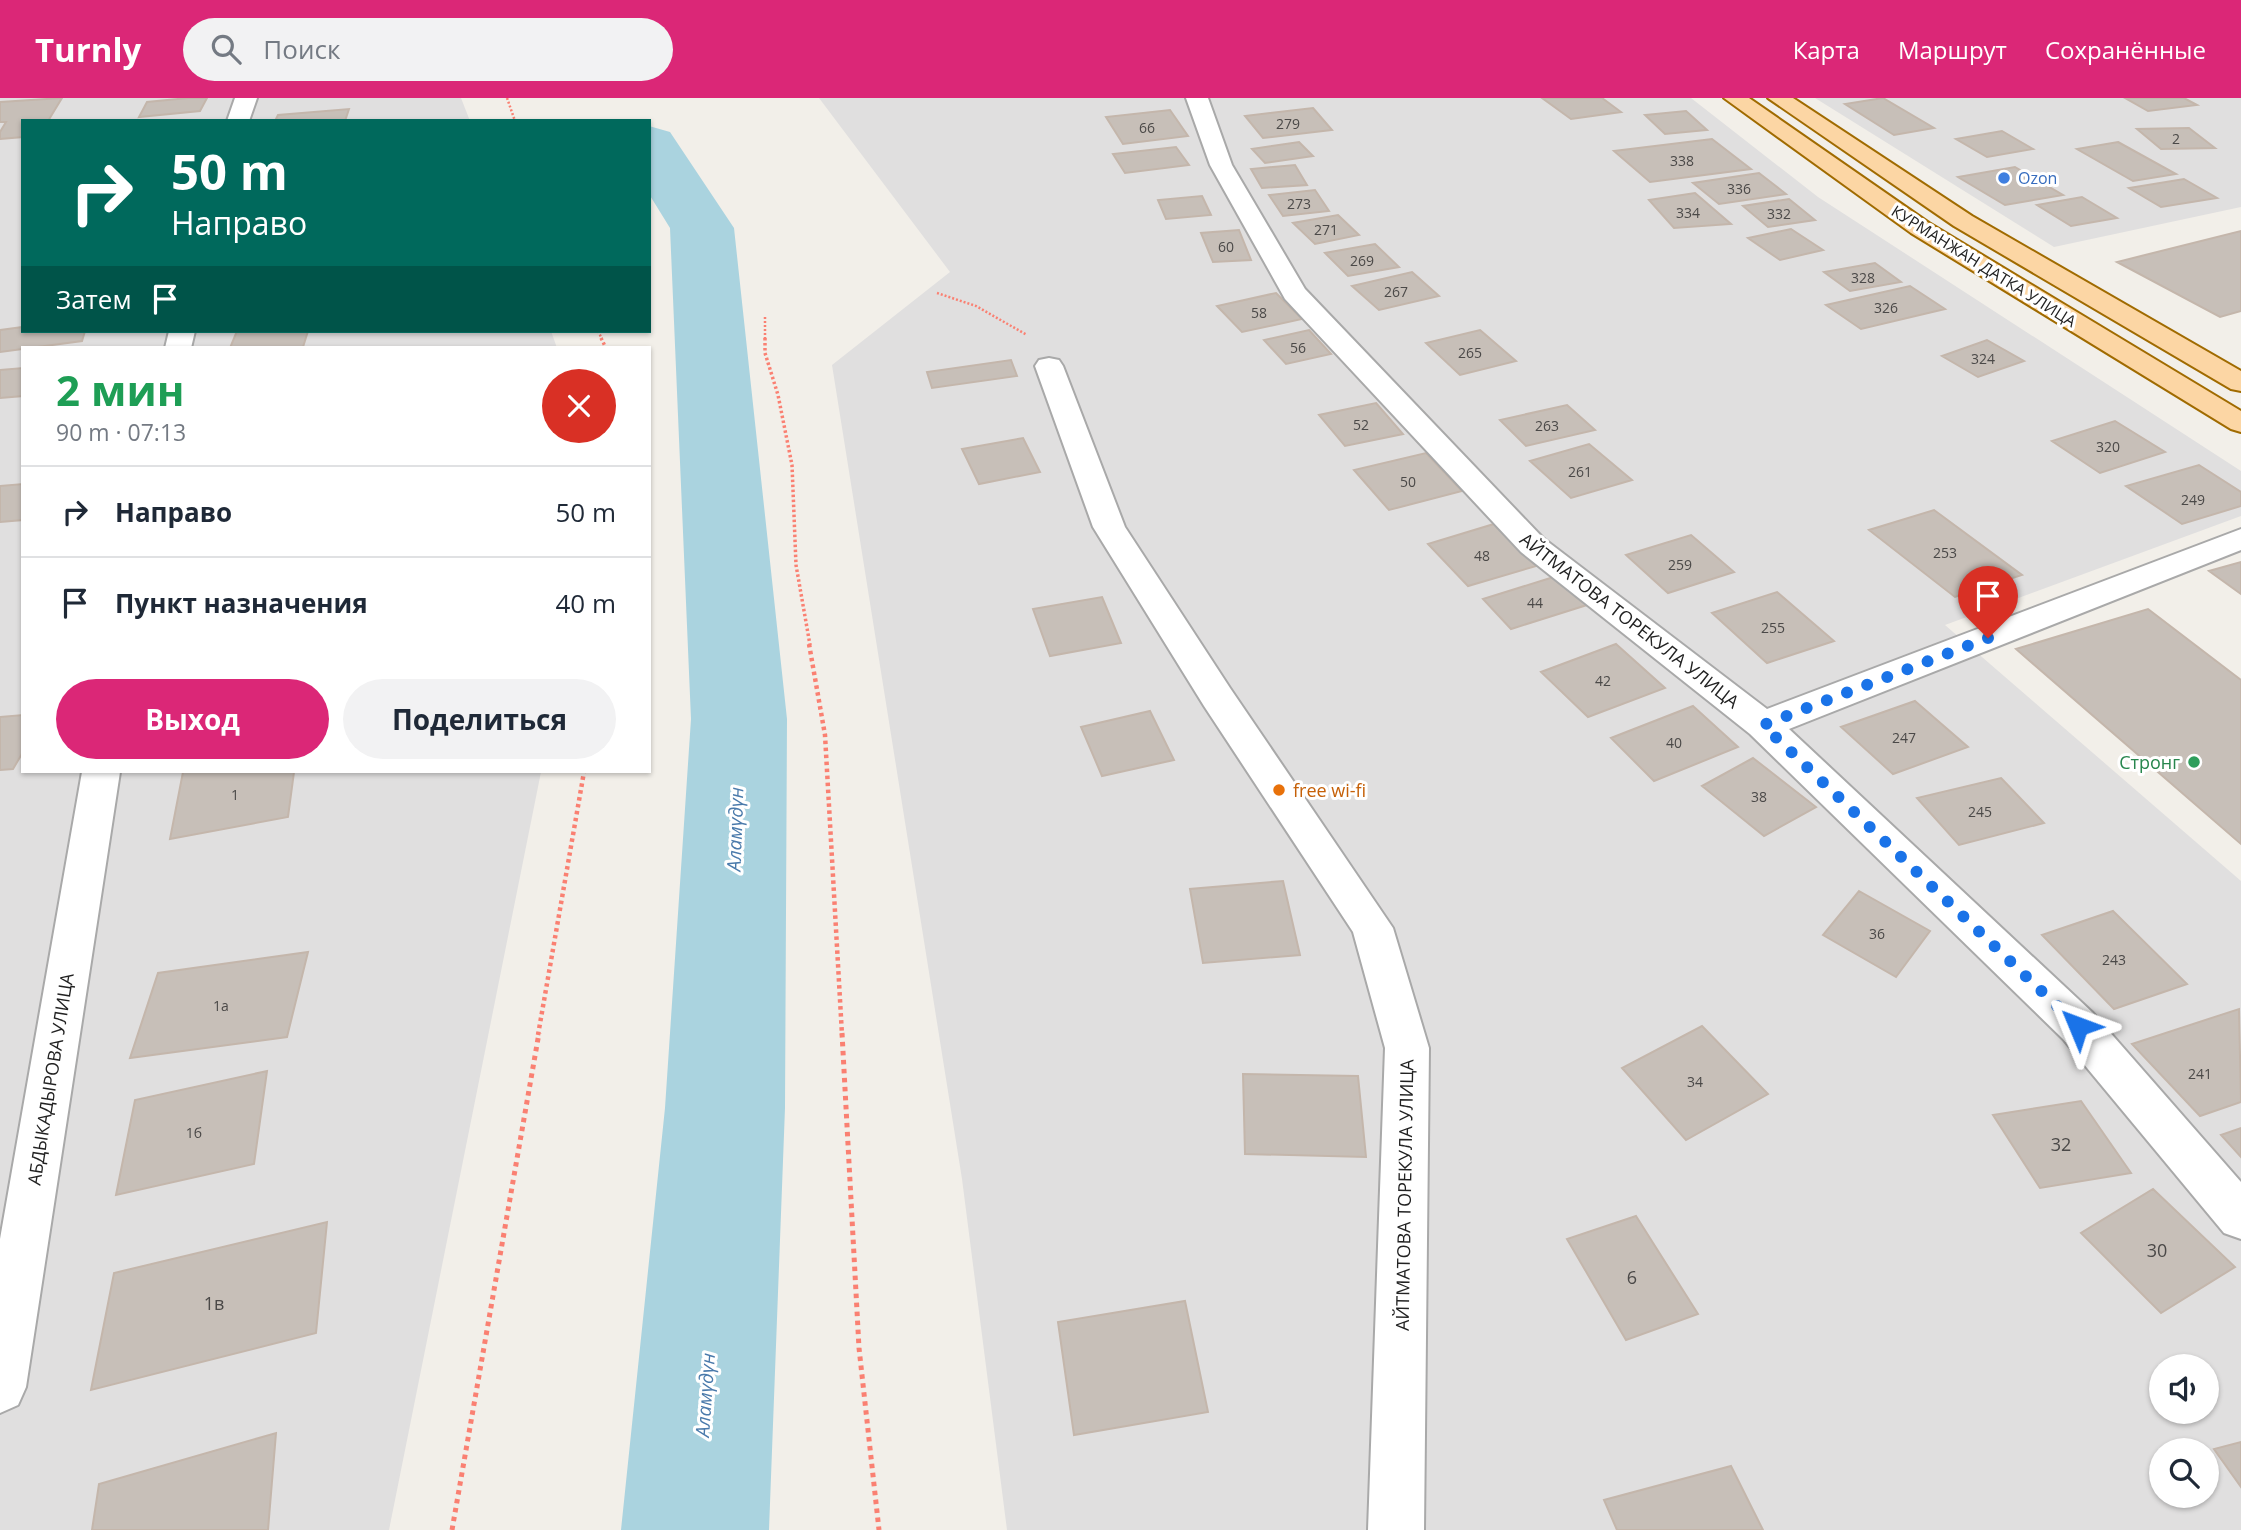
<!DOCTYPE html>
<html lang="ru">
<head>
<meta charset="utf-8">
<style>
	body { margin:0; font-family:"Open Sans",sans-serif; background:#f2f2f3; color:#1f2937; height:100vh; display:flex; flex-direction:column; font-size:26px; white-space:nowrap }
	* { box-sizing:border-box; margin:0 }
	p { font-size:23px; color:#747a83 }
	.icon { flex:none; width:38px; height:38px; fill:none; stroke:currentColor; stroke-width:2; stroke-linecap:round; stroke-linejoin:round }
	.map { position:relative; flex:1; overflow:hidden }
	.panel { position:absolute; left:21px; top:248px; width:630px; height:427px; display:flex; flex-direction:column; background:#fff; border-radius:0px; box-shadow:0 2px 5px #0004 }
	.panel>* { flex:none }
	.banner { position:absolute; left:21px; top:21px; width:630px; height:214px; border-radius:0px; box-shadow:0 2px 5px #0004; background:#00695c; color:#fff; overflow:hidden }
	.buttons { position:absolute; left:2149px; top:1256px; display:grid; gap:14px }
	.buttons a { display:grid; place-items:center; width:70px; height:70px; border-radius:50%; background:#fff; box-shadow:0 2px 5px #0004; font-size:35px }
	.pin { position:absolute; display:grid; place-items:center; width:60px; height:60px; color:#fff; margin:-72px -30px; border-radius:50% 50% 50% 0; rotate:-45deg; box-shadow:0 0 7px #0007 }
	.pin .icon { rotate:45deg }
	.me { position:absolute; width:77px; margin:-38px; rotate:314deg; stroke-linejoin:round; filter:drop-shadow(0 0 5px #0008) }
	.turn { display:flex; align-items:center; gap:24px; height:147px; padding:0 35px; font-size:32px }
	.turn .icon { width:91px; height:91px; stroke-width:2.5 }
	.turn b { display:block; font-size:49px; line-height:60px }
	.then { display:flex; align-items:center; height:66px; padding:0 35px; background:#0003; gap:14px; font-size:26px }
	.round { display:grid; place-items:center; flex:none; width:74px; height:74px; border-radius:37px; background:#f2f2f3 }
	.summary { display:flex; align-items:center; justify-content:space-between; height:119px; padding:0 35px }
	h1 { font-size:42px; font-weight:700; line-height:52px; color:#1e9e55 }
	.cta { display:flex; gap:14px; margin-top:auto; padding:14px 35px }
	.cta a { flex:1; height:80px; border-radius:42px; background:#db2777; color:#fff; font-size:28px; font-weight:700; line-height:80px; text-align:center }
	.cta a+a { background:#f2f2f3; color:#1f2937 }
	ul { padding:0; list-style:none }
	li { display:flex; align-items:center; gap:21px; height:91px; padding:0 35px; border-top:2px solid #e0e1e3 }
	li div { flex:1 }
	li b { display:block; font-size:26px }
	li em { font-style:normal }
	header { display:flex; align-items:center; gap:42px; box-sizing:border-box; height:98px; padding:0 35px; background:#db2777; color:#fff }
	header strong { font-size:33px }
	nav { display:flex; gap:38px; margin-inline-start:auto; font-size:24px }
	.search { width:490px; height:63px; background:#f2f2f3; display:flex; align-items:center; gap:18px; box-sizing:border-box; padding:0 24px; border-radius:38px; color:#747a83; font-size:26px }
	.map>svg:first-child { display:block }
	.residential { fill:#e0dfdf; fill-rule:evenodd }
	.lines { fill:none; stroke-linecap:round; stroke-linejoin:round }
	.river { fill:#aad3df; fill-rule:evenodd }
	.building { fill:#c7bfb8; stroke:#c4b6ab; stroke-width:2 }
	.minor-casing { stroke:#a9a9a9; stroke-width:4 }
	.major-casing { stroke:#a06b00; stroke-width:4 }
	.path-far3 { stroke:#fa8072; stroke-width:2.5; stroke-dasharray:2 2; stroke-linecap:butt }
	.path-far2 { stroke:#fa8072; stroke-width:3.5; stroke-dasharray:2.5 2.5; stroke-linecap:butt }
	.path-far1 { stroke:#fa8072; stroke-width:4.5; stroke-dasharray:3.5 3.5; stroke-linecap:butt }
	.path { stroke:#fa8072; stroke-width:5; stroke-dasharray:4.5 4.5; stroke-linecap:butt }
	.minor { fill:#fff; fill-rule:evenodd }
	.major { fill:#fcd6a4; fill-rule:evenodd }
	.route { stroke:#1a73e8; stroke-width:12; stroke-dasharray:0 21.6 }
	.shop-dot { fill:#3f7fe0; stroke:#fff; stroke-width:2.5 }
	.leisure-dot { fill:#2e9e5b; stroke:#fff; stroke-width:2.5 }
	.food-dot { fill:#e8710a; stroke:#fff; stroke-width:2.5 }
	.labels { text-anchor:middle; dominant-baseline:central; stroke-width:6; stroke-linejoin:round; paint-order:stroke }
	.number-label { font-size:14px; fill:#4b4948 }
	.far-shop-label { font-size:16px; fill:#366cbe; stroke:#fff; text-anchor:start }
	.far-street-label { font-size:16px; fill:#222; stroke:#fff }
	.street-label { font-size:18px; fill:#222; stroke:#fff }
	.leisure-label { font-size:18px; fill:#27864d; stroke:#fff; text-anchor:end }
	.food-label { font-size:18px; fill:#c56008; stroke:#fff; text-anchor:start }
	.near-number-label { font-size:18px; fill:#4b4948 }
	.water-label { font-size:19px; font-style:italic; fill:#4a7aab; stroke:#fff }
</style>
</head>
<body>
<header>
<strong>Turnly</strong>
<div class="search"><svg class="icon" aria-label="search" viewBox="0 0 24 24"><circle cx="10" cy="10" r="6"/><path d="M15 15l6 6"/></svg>Поиск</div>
<nav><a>Карта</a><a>Маршрут</a><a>Сохранённые</a></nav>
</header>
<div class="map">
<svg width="2241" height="1432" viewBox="0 0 2241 1432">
	<rect width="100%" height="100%" fill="#f2efe9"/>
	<!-- residential -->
	<path class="residential" d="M 0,0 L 461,0 L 470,23 L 23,23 L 23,233 L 551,233 L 557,250 L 23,250 L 23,674 L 541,674 L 389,1432 L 0,1432 Z
		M 819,0 L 1691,0 L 1818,99 L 2241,373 L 2241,418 L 1945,527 L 2241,783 L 2241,1432 L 1007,1432 L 962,1081 L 832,267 L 950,174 ZM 2161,1269 L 2207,1269 L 2207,1314 L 2161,1314 ZM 2161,1353 L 2207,1353 L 2207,1398 L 2161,1398 Z
		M 1815,0 L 2241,0 L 2241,109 L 2054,149 Z"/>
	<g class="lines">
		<!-- river -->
		<path class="river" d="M 649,28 L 670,34 L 734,130 L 787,621 L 785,1010 L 769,1432 L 621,1432 L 665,1010 L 691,621 L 670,130 L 649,96 Z"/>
	</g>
	<!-- building -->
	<path class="building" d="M 62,0 L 48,23 L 23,23 L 23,39 L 0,41 L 0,34 L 6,24 L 0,24 L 0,4 Z
		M 188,0 L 207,0 L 200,13 L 139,19 L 147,4 Z
		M 1542,0 L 1602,0 L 1621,14 L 1571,21 Z
		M 1883,0 L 1934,30 L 1894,37 L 1845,6 Z
		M 2125,0 L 2184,0 L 2197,7 L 2148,13 Z
		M 1313,10 L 1332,32 L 1263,40 L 1245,18 Z
		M 349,11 L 345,23 L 275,23 L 278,17 Z
		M 1170,12 L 1188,38 L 1123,46 L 1106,19 Z
		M 1686,13 L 1707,32 L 1665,36 L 1645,17 Z
		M 2189,30 L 2215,50 L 2161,51 L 2137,31 Z
		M 2002,33 L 2033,51 L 1987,59 L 1956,41 Z
		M 1712,41 L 1751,71 L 1650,84 L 1614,53 Z
		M 1299,44 L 1313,58 L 1265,65 L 1252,51 Z
		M 2118,44 L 2176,76 L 2133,83 L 2077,51 Z
		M 1176,49 L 1189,67 L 1125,75 L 1113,56 Z
		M 1295,67 L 1307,87 L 1262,90 L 1251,71 Z
		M 2015,69 L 2063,97 L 2005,107 L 1958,79 Z
		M 1759,75 L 1786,96 L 1719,106 L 1693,85 Z
		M 2184,81 L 2217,100 L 2161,109 L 2129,90 Z
		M 1315,92 L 1329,113 L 1283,118 L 1269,97 Z
		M 1695,95 L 1731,126 L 1674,130 L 1649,102 Z
		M 1202,98 L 1211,117 L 1166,121 L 1158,102 Z
		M 2082,99 L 2117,120 L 2071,128 L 2037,107 Z
		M 1789,101 L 1815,122 L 1768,129 L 1743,108 Z
		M 1338,117 L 1359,137 L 1315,146 L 1293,125 Z
		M 1791,131 L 1823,152 L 1780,162 L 1748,140 Z
		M 1239,132 L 1251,162 L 1213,164 L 1201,135 Z
		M 2241,133 L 2241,213 L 2220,219 L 2117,164 Z
		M 1375,146 L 1399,169 L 1348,178 L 1325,155 Z
		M 1875,165 L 1901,184 L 1850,193 L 1824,174 Z
		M 1412,174 L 1439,198 L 1379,212 L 1352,188 Z
		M 1910,188 L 1945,211 L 1861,231 L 1826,207 Z
		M 1276,195 L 1302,221 L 1242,234 L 1217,208 Z
		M 23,229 L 23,233 L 85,233 L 82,243 L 0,254 L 0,232 Z
		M 1309,232 L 1331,256 L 1286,266 L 1264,242 Z
		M 1480,232 L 1516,263 L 1460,277 L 1426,245 Z
		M 237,233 L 308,233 L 303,249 L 230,250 Z
		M 1987,242 L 2024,263 L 1978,279 L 1942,258 Z
		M 1011,262 L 1017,278 L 932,290 L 927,274 Z
		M 23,270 L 23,298 L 0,300 L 0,272 Z
		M 1376,305 L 1403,336 L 1345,348 L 1319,317 Z
		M 1567,307 L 1595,332 L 1526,348 L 1500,322 Z
		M 2115,323 L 2165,354 L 2100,375 L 2052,343 Z
		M 1023,340 L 1040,374 L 979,386 L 962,351 Z
		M 1589,346 L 1632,382 L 1571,400 L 1530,363 Z
		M 1426,355 L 1462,393 L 1389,412 L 1354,372 Z
		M 2199,367 L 2241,394 L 2241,408 L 2182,426 L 2126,388 Z
		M 23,386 L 23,422 L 0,424 L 0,388 Z
		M 1934,412 L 2022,477 L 1955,499 L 1869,432 Z
		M 1494,426 L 1536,468 L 1468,488 L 1428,446 Z
		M 1691,437 L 1734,474 L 1668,495 L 1626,457 Z
		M 2241,464 L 2241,496 L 2209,473 Z
		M 1557,478 L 1587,507 L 1511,531 L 1483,501 Z
		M 1777,494 L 1834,543 L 1767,565 L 1712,515 Z
		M 1102,499 L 1121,545 L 1050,558 L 1033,511 Z
		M 2148,511 L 2241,582 L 2241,746 L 2016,551 Z
		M 1616,546 L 1665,590 L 1588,619 L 1541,574 Z
		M 1915,603 L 1968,649 L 1893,676 L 1841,629 Z
		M 1693,608 L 1738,649 L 1654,683 L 1611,640 Z
		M 1150,613 L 1174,662 L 1102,678 L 1081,629 Z
		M 23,617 L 23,654 L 13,671 L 0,672 L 0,619 Z
		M 1753,660 L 1816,709 L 1764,738 L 1702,688 Z
		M 183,674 L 294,674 L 288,719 L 170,741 Z
		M 2001,680 L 2044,725 L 1959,747 L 1917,700 Z
		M 1283,783 L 1300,857 L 1203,865 L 1190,791 Z
		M 1859,793 L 1930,833 L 1896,879 L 1823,837 Z
		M 2113,813 L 2187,886 L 2114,911 L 2042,837 Z
		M 308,854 L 287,939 L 130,960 L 158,875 Z
		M 2239,911 L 2241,1004 L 2200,1018 L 2132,946 Z
		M 1702,928 L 1768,996 L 1686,1042 L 1622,970 Z
		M 267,973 L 254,1066 L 116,1097 L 135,1002 Z
		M 1243,976 L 1358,978 L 1366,1059 L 1245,1056 Z
		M 2081,1003 L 2131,1075 L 2040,1090 L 1993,1017 Z
		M 2241,1030 L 2241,1059 L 2221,1037 Z
		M 2153,1091 L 2235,1169 L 2161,1215 L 2081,1135 Z
		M 1636,1118 L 1698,1216 L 1626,1242 L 1567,1141 Z
		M 327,1124 L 316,1235 L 91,1292 L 114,1175 Z
		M 1185,1203 L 1208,1314 L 1074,1337 L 1058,1224 Z
		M 276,1335 L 268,1432 L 92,1432 L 99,1386 Z
		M 2241,1344 L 2241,1389 L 2214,1351 Z
		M 1731,1368 L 1763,1432 L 1617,1432 L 1604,1402 Z"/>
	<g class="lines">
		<defs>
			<path id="minor" d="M 235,0 L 257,0 L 249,23 L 227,23 Z
				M 1186,0 L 1208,0 L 1232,67 L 1305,191 L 1543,440 L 1767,611 L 2241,431 L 2241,452 L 1789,631 L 2093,915 L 2241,1084 L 2241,1141 L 2224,1135 L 2063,941 L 1750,636 L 1521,454 L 1285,201 L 1210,67 Z
				M 169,233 L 195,233 L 191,250 L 165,250 Z
				M 1049,260 L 1059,262 L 1063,268 L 1125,429 L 1230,590 L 1393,830 L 1429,950 L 1424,1432 L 1368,1432 L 1385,950 L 1353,834 L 1204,608 L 1093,429 L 1035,268 L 1039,262 Z
				M 82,674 L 120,674 L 26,1289 L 18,1307 L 0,1315 L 0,1141 Z"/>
			<path id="major" d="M 1724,0 L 1749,0 L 1929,125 L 2241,313 L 2241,334 L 2231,331 L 1911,135 Z
				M 1768,0 L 1793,0 L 1972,118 L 2241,273 L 2241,293 L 2231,291 L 1954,128 Z"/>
		</defs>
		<!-- minor casing -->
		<use href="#minor" class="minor-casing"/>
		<!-- major casing -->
		<use href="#major" class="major-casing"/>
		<!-- path-far3 -->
		<path class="path-far3" d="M 507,0 L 515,23
			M 937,195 L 976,208 L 1027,237
			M 765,219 L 765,241
			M 598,233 L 602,241"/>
		<!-- path-far2 -->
		<path class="path-far2" d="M 601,240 L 606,250
			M 765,240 L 765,255 L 778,297 L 792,367 L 796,467 L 810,547"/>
		<!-- path-far1 -->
		<path class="path-far1" d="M 809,546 L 825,637 L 842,937
			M 538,937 L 584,674"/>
		<!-- path -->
		<path class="path" d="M 842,935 L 859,1250 L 879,1432
			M 452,1432 L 539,935"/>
		<!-- minor -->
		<use href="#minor" class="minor"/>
		<!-- major -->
		<use href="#major" class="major"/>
	</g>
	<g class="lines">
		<!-- route -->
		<path class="route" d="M 1988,540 L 1763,627 L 2078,928"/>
	</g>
	<!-- markers -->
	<circle class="shop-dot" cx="2004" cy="80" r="7"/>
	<circle class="leisure-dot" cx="2194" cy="664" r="7"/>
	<circle class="food-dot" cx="1279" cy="692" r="7"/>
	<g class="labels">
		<!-- number labels -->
		<g class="number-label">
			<text x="1288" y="25">279</text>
			<text x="1147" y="29">66</text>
			<text x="2176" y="40">2</text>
			<text x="1682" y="62">338</text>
			<text x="1739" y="90">336</text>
			<text x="1299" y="105">273</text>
			<text x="1688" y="114">334</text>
			<text x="1779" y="115">332</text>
			<text x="1326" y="131">271</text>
			<text x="1226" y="148">60</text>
			<text x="1362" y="162">269</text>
			<text x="1863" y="179">328</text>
			<text x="1396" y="193">267</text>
			<text x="1886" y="209">326</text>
			<text x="1259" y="214">58</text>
			<text x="1298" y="249">56</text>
			<text x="1470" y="254">265</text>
			<text x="1983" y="260">324</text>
			<text x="1361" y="326">52</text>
			<text x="1547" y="327">263</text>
			<text x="2108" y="348">320</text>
			<text x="1580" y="373">261</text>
			<text x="1408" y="383">50</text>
			<text x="2193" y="401">249</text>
			<text x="1945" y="454">253</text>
			<text x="1482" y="457">48</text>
			<text x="1680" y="466">259</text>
			<text x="1535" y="504">44</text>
			<text x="1773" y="529">255</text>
			<text x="1603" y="582">42</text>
			<text x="1904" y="639">247</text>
			<text x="1674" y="644">40</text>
			<text x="235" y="696">1</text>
			<text x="1759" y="698">38</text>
			<text x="1980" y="713">245</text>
			<text x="1877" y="835">36</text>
			<text x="2114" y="861">243</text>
			<text x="221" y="907">1a</text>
			<text x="2200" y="975">241</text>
			<text x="1695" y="983">34</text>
			<text x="194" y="1034">1б</text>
		</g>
		<!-- far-shop labels -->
		<g class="far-shop-label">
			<text x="2018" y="80">Ozon</text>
		</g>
		<!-- far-street labels -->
		<g class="far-street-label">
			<text transform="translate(1984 168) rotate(32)">КУРМАНЖАН ДАТКА УЛИЦА</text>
		</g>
		<!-- street labels -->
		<g class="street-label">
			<text transform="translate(1630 522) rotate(38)">АЙТМАТОВА ТОРЕКУЛА УЛИЦА</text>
			<text transform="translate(50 981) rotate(-81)">АБДЫКАДЫРОВА УЛИЦА</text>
			<text transform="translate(1404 1097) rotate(-89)">АЙТМАТОВА ТОРЕКУЛА УЛИЦА</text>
		</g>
		<!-- leisure labels -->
		<g class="leisure-label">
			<text x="2180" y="664">Стронг</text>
		</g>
		<!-- food labels -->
		<g class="food-label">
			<text x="1293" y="692">free wi-fi</text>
		</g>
		<!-- near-number labels -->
		<g class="near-number-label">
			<text x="2061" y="1046">32</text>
			<text x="2157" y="1152">30</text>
			<text x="1632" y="1179">6</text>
			<text x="214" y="1205">1в</text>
		</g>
		<!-- water labels -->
		<g class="water-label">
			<text transform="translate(735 731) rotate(-88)">Аламүдүн</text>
			<text transform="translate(705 1297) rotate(-86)">Аламүдүн</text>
		</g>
	</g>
</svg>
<div class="buttons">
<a><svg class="icon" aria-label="sound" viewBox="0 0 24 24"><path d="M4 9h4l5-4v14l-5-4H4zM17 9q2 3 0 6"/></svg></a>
<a><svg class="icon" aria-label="search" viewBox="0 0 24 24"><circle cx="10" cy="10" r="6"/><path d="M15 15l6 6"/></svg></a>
</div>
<div class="pin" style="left:1988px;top:540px;background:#d93025"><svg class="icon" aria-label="arrive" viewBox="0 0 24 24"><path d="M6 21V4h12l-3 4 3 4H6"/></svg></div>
<svg class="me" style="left:2078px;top:928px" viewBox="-20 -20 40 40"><path d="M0-17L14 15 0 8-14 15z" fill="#1a73e8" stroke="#fff" stroke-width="4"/></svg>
<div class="banner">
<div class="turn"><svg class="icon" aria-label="right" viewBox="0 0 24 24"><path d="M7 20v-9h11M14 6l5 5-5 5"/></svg><div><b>50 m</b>Направо</div></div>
<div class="then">Затем<svg class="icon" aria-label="arrive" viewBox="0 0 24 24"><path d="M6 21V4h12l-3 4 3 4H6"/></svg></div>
</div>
<section class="panel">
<div class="summary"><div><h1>2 мин</h1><p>90 m · 07:13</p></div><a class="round" style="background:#d93025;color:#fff"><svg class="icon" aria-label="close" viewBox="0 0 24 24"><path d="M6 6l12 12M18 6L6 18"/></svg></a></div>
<ul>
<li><svg class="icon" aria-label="right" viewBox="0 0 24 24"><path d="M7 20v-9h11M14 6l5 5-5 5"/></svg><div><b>Направо</b></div><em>50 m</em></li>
<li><svg class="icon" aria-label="arrive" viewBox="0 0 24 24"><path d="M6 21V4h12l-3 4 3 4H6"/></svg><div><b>Пункт назначения</b></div><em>40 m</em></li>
</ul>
<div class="cta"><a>Выход</a><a>Поделиться</a></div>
</section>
</div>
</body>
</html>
